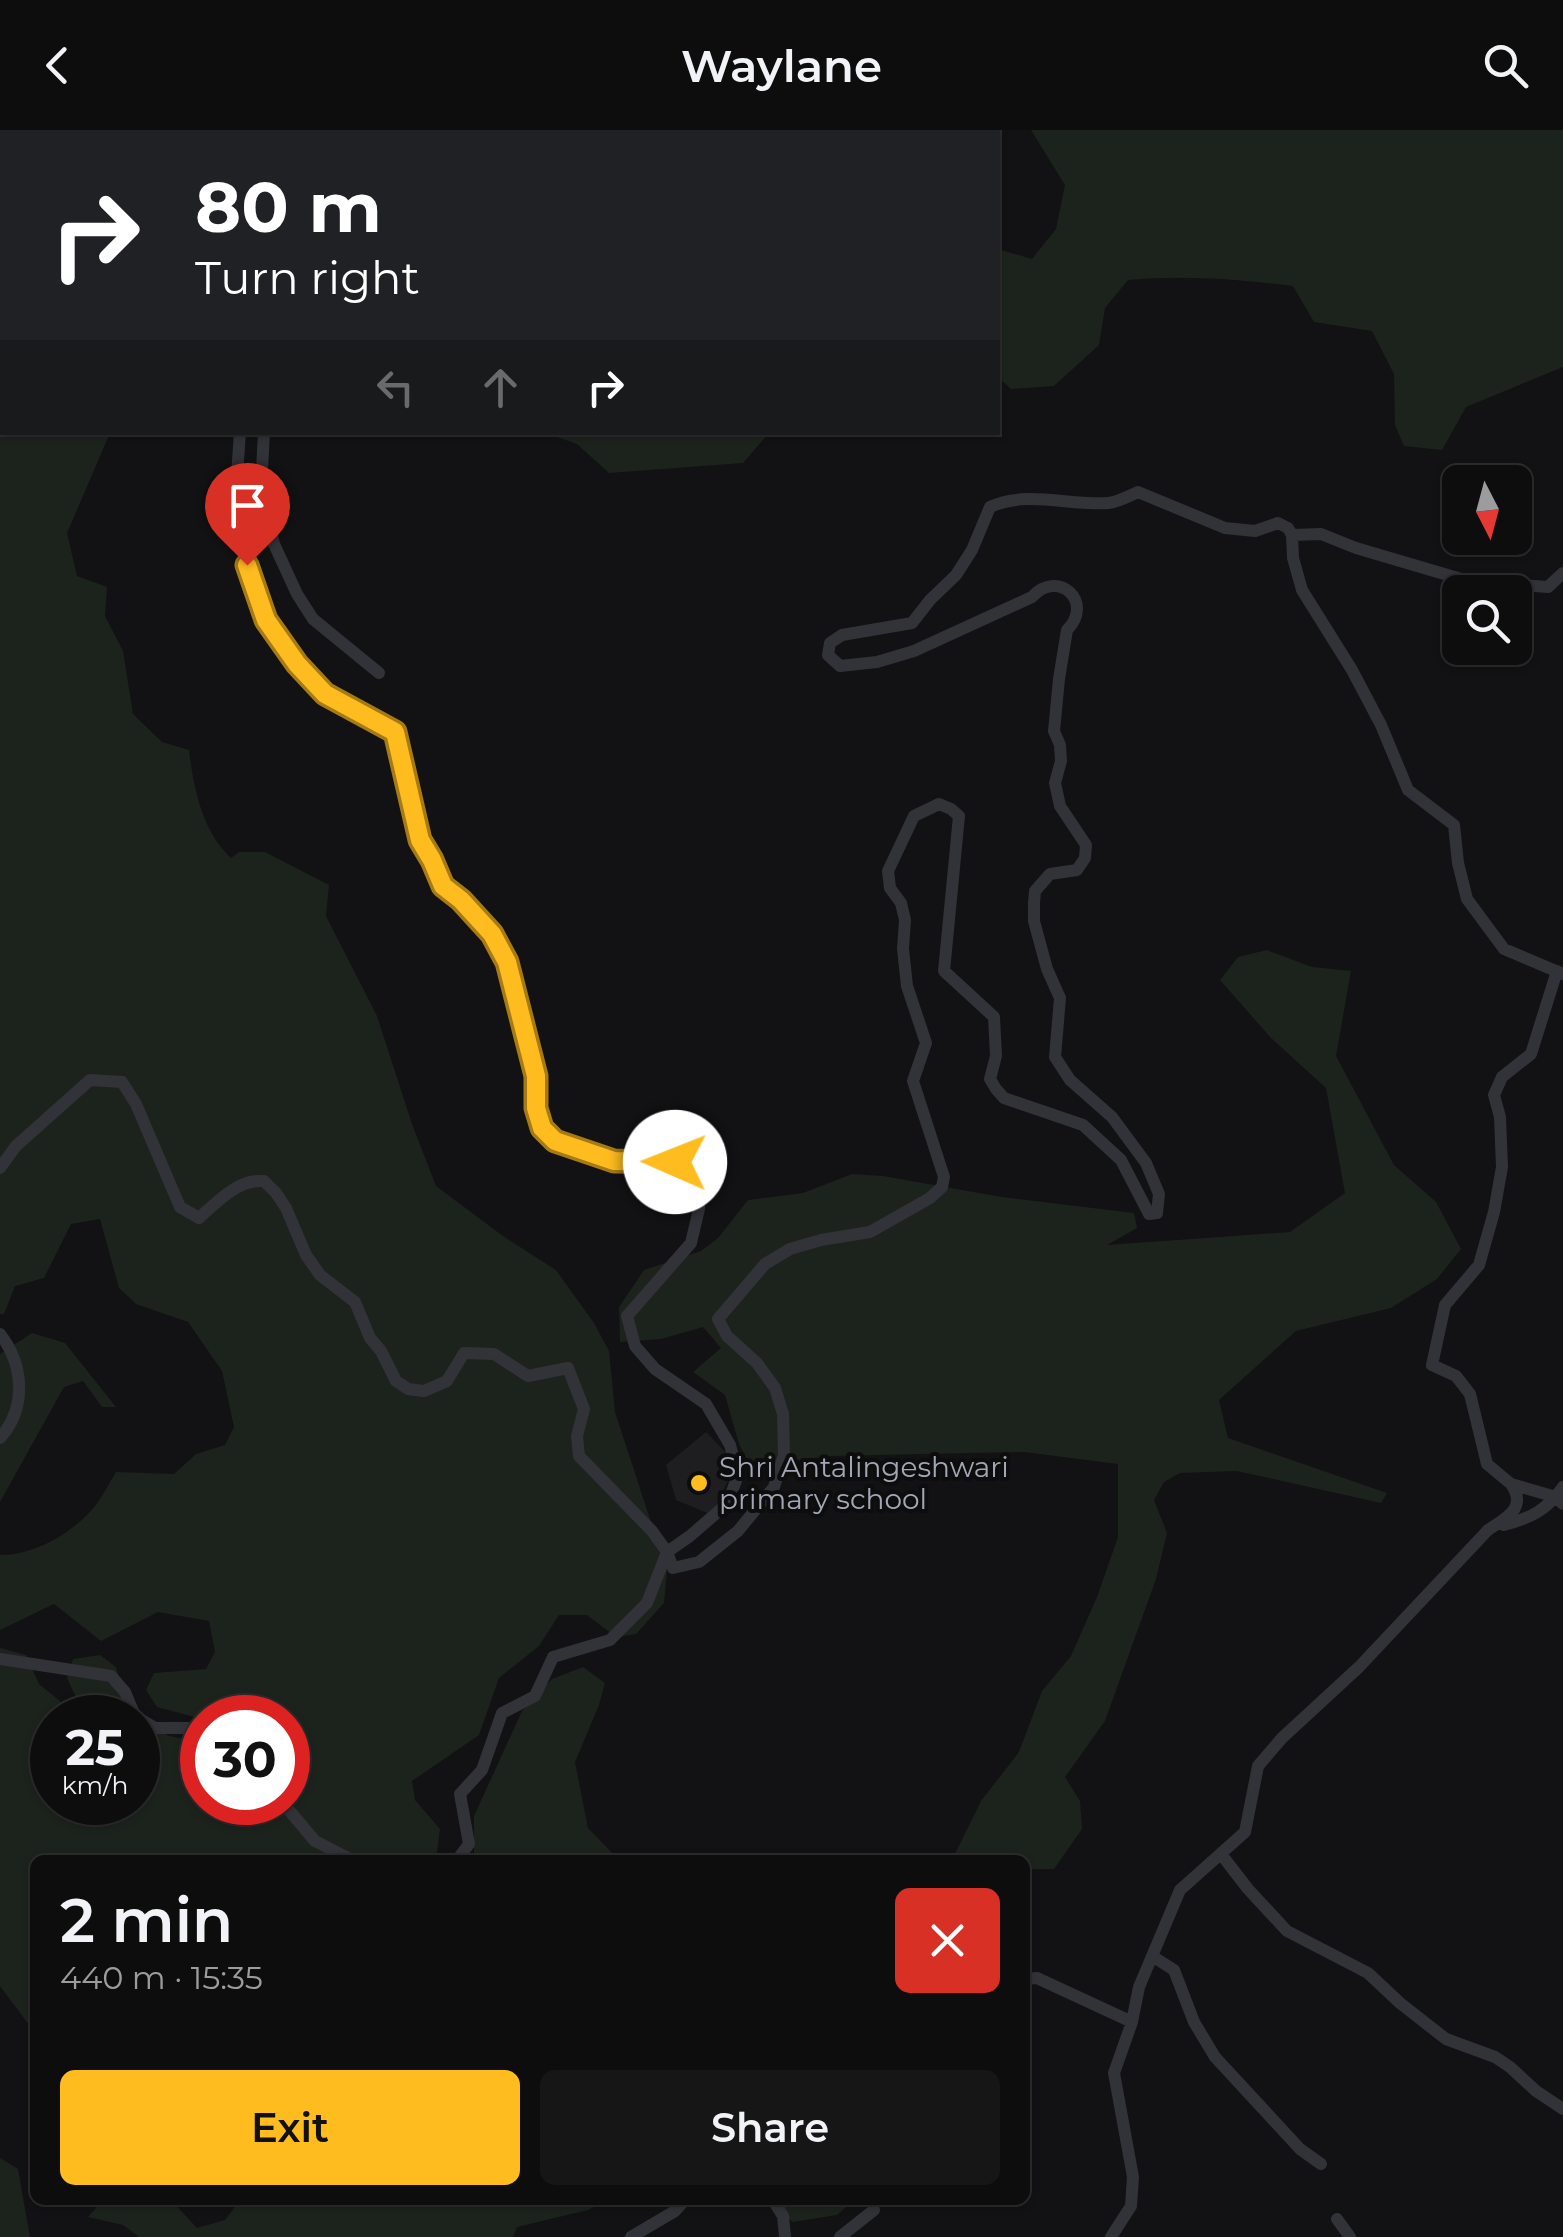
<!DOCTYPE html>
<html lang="en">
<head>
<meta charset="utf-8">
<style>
	body { margin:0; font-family:Montserrat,sans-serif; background:#171617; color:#f1f3f6; height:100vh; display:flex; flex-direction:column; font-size:38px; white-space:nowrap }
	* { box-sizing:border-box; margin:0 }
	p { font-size:32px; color:#9b9c9e }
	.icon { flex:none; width:55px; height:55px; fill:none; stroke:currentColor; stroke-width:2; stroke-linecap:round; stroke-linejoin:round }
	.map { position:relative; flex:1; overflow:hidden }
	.panel { position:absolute; left:30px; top:1725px; width:1000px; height:350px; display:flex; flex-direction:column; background:#0e0d0e; border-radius:15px; box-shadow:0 2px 8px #0004,0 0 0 2px #2e2d2e }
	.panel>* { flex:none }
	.guide { position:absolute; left:0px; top:0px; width:1000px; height:305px; box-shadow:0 2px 8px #0004,0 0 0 2px #2e2d2e; background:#202124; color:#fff; overflow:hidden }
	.needle { width:65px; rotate:174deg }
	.buttons { position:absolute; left:1442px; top:335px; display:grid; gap:20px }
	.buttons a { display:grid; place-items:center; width:90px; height:90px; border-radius:15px; background:#0e0d0e; box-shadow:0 2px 8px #0004,0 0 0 2px #2e2d2e; font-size:50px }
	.speed { position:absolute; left:30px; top:1565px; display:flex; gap:20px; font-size:50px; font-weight:700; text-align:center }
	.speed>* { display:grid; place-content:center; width:130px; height:130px; border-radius:50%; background:#0e0d0e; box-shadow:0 2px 8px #0004,0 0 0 2px #2e2d2e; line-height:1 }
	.speed small { font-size:25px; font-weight:400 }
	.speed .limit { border:15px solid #d22; background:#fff; color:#111 }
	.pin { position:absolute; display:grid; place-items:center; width:85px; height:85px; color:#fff; margin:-102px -42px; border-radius:50% 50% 50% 0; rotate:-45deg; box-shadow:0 0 10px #0007 }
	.pin .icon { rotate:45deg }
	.me { position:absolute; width:110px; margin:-55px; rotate:271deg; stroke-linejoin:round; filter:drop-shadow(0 0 8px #0008) }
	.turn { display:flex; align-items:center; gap:35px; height:210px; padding:0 30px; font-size:45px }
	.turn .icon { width:130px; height:130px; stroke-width:2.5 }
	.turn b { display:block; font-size:70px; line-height:85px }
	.lanes { display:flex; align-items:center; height:95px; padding:0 30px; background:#0003; justify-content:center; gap:50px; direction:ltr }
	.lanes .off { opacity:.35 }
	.round { display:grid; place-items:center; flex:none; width:105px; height:105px; border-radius:15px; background:#171617 }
	.summary { display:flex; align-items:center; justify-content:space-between; height:170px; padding:0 30px }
	h1 { font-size:60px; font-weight:600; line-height:75px }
	.action { display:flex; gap:20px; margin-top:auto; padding:20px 30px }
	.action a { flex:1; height:115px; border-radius:15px; background:#ffbc1e; color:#111; font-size:40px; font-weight:600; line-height:115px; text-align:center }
	.action a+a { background:#171617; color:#f1f3f6 }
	header { display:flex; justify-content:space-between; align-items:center; height:130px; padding:0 30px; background:#0e0d0e; font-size:45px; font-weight:600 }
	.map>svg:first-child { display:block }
	.built { fill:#1e1d20 }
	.green { fill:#1c231d }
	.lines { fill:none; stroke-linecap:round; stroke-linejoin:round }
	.street { stroke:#323339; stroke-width:12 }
	.route-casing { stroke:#a67a14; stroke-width:25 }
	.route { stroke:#ffbc1e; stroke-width:18 }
	.poi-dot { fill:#ffbc1e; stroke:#0d0d0e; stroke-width:4 }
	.labels { text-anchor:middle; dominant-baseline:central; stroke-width:8; stroke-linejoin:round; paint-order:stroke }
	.poi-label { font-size:28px; fill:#a2a7b5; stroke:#0d0d0e; text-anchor:start }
</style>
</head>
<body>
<header><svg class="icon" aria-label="back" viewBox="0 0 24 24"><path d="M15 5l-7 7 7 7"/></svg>Waylane<svg class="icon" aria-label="search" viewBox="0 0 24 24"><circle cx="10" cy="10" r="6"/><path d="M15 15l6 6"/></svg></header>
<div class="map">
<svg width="1563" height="2107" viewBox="0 0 1563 2107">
	<rect width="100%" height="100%" fill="#121113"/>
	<!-- built -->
	<path class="built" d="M 706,1302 L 736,1333 L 712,1385 L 676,1370 L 666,1335 Z"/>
	<!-- green -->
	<path class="green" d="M 0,0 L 176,0 L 176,2 L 2,2 L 2,302 L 110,303 L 67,403 L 77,446 L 107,457 L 105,486 L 123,521 L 133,584 L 162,612 L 189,620 C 194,659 202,701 231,728 L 239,722 L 265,722 L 329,755 L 326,786 L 377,886 L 412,994 L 436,1056 L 503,1106 L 556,1140 L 594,1193 L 609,1221 L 615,1282 L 667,1441 L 664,1473 L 636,1504 L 616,1507 L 587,1485 L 559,1485 L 539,1516 L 499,1548 L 479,1605 L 412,1651 L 415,1670 L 440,1699 L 436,1730 L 35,1730 L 35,1903 L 0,1856 L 0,1518 L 26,1525 L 39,1554 L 71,1580 L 80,1576 L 67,1548 L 73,1529 L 100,1525 L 116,1537 L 130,1584 L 136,1587 L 52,1588 L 52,1672 L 138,1672 L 138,1589 L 169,1606 L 202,1612 L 202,1672 L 288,1672 L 288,1588 L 202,1588 L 202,1589 L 157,1577 L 146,1560 L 154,1543 L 206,1539 L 215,1522 L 209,1491 L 158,1482 L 101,1511 L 54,1474 L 0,1500 L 0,1425 C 35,1425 73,1403 95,1376 C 103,1366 109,1353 116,1342 L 174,1344 L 196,1324 L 225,1315 L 234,1297 L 222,1241 L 188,1192 L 136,1174 L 119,1158 L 100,1089 L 71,1094 L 44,1148 L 15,1156 L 4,1184 L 0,1184 Z
		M 1031,0 L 1563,0 L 1563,237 L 1466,277 L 1442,320 L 1404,316 L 1395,295 L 1394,244 L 1372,201 L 1314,192 L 1293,156 C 1237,149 1184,145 1128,150 L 1105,178 L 1099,215 L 1054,256 L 1011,259 L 998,247 L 998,119 L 1032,129 L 1056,99 L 1065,55 Z
		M 546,303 L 769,303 L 743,333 L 609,343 L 577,314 Z
		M 1267,820 L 1312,837 L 1351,841 L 1336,926 L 1394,1035 L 1436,1072 L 1461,1119 L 1437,1149 L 1391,1178 L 1296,1201 L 1219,1270 L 1228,1308 L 1387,1363 L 1381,1373 L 1237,1341 L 1180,1343 L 1164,1352 L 1154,1370 L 1167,1403 L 1156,1449 L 1105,1591 L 1065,1647 L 1080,1671 L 1082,1699 L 1054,1739 L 1025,1739 L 1025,1730 L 952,1730 L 981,1671 L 1019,1622 L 1042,1561 L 1071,1526 L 1097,1467 L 1118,1407 L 1118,1334 L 1024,1322 L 831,1326 L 750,1336 L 739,1314 L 725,1265 L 693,1242 L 721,1218 L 703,1197 L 661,1209 L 620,1212 L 619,1177 L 644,1140 L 701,1121 L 718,1108 L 748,1070 L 803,1063 L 852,1044 L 883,1046 L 1002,1067 L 1134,1083 L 1137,1098 L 1107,1115 L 1290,1102 L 1345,1063 L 1326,958 L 1271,908 L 1220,850 L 1238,827 Z
		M 32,1203 L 65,1213 L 116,1277 L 102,1277 L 83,1251 L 64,1257 L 0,1372 L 0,1224 Z
		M 583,1537 L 605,1553 L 599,1575 L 575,1632 L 588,1698 L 619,1730 L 471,1730 L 474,1725 L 474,1686 L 522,1581 L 552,1549 Z
		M 0,2028 L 18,2039 L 30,2107 L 0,2107 Z
		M 158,2070 L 171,2070 L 197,2098 L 225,2090 L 240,2070 L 608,2070 L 588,2080 L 517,2097 L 513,2107 L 139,2107 L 123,2095 L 88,2087 L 101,2072 Z
		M 762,2070 L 854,2070 L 837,2085 L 793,2092 Z"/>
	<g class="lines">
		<!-- street -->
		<path class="street" d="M 297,2 L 297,0
			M 240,302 L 236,359 L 242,416 L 252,455 L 266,490 L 297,535 L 325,565 L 395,602 L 420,710 L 443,756 L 461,770 L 492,804 L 507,832 L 536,946 L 536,978 L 542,998 L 555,1011 L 614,1031 L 675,1032 L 688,1035 L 699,1043 L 699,1079 L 691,1113 L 627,1186 L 635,1216 L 655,1239 L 706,1274 L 730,1315 L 738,1345 L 728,1373 L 690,1406 L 667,1422 L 673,1438 L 699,1432 L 738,1401 L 774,1357 L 784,1325 L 783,1284 L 775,1258 L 757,1233 L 727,1206 L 718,1189 L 765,1134 L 790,1119 L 821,1110 L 870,1102 L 930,1068 L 942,1057 L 944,1047 L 913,951 L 926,913 L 907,856 L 903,819 L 905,790 L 901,773 L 890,758 L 888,741 L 914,686 L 939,674 L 951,679 L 959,686 L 944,841 L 994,887 L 996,926 L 990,949 L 996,959 L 1004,968 L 1083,995 L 1121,1030 L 1149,1084 L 1157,1083 L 1159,1064 L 1146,1033 L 1112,987 L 1070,950 L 1055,927 L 1060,868 L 1047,839 L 1034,791 L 1034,773 L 1035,761 L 1050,744 L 1077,740 L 1085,728 L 1086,715 L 1060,676 L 1055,653 L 1061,631 L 1060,615 L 1054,601 L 1059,549 L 1067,500 C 1095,472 1058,438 1032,467 L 914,521 L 877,532 L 840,536 L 828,525 L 830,513 L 842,505 L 912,493 L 930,470 L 956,445 L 972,420 L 990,377 C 1026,360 1070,376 1108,373 C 1118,372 1129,366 1138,362 L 1225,398 L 1255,401 L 1278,393 L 1288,398 L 1292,405 L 1293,428 L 1302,460 L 1352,540 L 1381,595 L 1408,660 L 1454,695 L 1458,733 L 1467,769 L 1504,819 L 1563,844
			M 264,302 L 261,359 L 274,414 L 297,464 L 313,489 L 379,543
			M 1292,405 L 1321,404 L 1356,418 L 1468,451 L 1548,457 L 1563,443
			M 1557,841 L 1531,924 L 1502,947 L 1494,965 L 1500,987 L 1502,1037 L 1494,1082 L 1479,1135 L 1445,1175 L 1432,1235 L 1456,1246 L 1470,1264 L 1487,1334 L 1511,1354 L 1556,1367 L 1563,1374
			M 0,1038 L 16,1016 L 90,950 L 122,952 L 136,974 L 180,1077 L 199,1088 C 218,1071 238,1049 264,1051 L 276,1063 L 286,1078 L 306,1125 L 320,1145 L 355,1172 L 370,1208 L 381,1221 L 396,1251 L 408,1259 L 424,1261 L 447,1251 L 464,1223 L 494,1224 L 528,1246 L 568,1238 L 584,1279 L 577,1306 L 579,1326 L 652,1401 L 667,1422 L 647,1473 L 610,1510 L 553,1527 L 535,1566 L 502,1583 L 482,1640 L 460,1664 L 469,1714 L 457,1730
			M 0,1204 C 24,1235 27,1278 0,1308
			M 1504,1395 C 1531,1388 1547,1380 1563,1357
			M 0,1529 L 111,1546 L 125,1562 L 136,1588
			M 138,1588 L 155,1598 L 191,1598 L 202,1602
			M 282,1672 L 315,1711 L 352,1730
			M 1221,1724 L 1248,1759 L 1287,1801 L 1368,1843 L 1400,1873 L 1446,1909 L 1495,1927 L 1510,1937 L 1536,1961 L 1563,1979
			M 1152,1826 L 1174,1840 L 1194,1892 L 1215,1927 L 1300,2019 L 1321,2034
			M 1025,1849 L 1037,1848 L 1132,1892
			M 773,2070 L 783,2086 L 785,2107
			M 1337,2089 L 1350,2107
			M 631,2107 L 675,2081 L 685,2070
			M 840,2107 L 874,2080
			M 1111,2107 L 1131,2076 L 1133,2047 L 1114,1943 L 1132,1892 L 1139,1857 L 1180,1760 L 1245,1702 L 1258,1636 L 1282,1608 L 1359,1537 L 1488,1400 C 1506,1388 1528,1378 1511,1354"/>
	</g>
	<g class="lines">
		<defs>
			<path id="route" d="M 247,435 L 266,490 L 297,534 L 325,564 L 395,602 L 420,710 L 432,730 L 443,756 L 461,770 L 492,804 L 507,832 L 536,946 L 536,978 L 542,998 L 555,1011 L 614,1031 L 675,1032"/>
		</defs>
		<!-- route casing -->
		<use href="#route" class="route-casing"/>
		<!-- route -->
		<use href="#route" class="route"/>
	</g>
	<!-- markers -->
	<circle class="poi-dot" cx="699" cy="1353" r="10"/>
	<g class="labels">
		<!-- poi labels -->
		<g class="poi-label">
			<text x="719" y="1337">Shri Antalingeshwari<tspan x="719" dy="32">primary school</tspan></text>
		</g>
	</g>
</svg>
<div class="buttons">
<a><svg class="needle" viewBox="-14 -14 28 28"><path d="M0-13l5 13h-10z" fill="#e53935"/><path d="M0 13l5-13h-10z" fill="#9b9c9e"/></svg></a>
<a><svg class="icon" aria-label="search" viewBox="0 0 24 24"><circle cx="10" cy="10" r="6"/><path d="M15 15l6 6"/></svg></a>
</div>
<div class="speed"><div>25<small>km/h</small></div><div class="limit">30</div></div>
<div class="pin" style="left:247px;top:435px;background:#d93025"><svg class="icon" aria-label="arrive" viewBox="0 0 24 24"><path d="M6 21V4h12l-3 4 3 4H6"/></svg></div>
<svg class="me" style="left:675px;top:1032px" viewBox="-20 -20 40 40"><circle r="19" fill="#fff"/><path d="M0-13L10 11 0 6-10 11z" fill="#ffbc1e"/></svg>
<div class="guide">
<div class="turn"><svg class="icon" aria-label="right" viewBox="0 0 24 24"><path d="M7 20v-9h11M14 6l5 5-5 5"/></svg><div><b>80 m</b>Turn right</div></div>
<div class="lanes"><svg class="icon off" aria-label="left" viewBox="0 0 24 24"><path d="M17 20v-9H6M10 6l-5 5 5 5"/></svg><svg class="icon off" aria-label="ahead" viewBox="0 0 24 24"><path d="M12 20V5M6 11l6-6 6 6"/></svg><svg class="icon" aria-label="right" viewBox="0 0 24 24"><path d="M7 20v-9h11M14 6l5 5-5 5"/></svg></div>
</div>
<section class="panel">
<div class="summary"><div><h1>2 min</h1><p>440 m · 15:35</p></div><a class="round" style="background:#d93025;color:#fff"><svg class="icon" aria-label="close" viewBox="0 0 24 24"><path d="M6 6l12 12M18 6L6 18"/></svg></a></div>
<div class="action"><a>Exit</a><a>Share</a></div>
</section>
</div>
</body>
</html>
